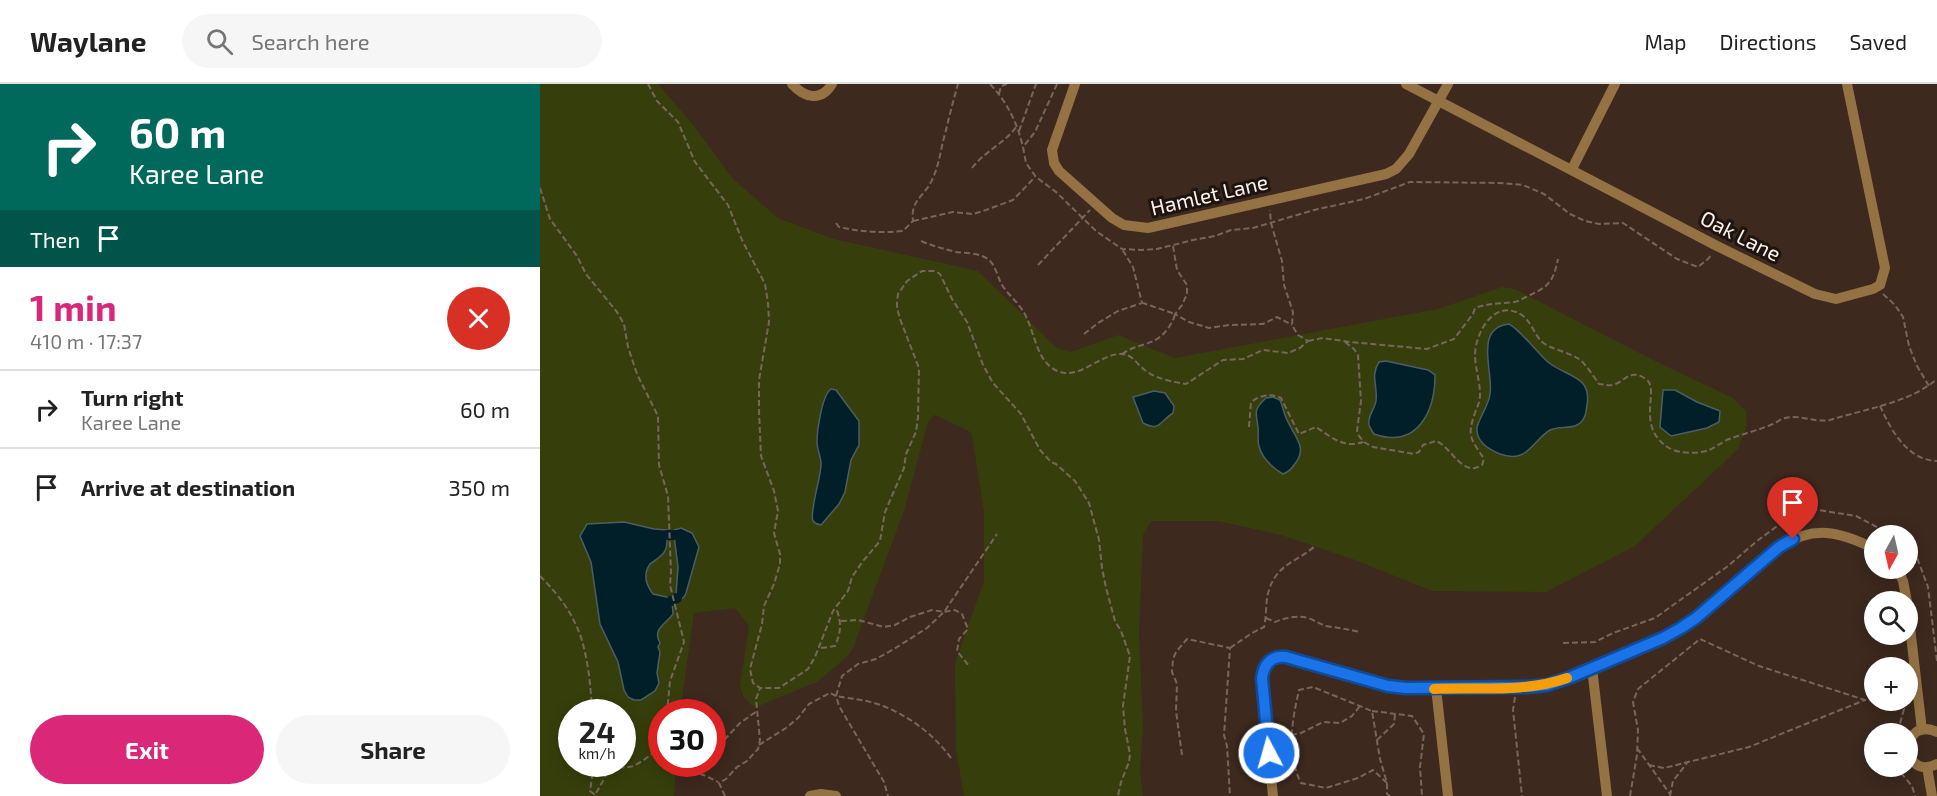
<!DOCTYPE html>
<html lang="en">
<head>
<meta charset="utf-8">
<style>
	body { margin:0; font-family:"Exo 2",sans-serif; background:#f6f6f6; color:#222; height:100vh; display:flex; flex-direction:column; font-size:22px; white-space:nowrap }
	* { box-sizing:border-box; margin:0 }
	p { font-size:20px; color:#767676 }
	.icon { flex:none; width:33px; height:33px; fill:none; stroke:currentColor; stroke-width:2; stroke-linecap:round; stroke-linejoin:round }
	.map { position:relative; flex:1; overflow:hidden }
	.drawer { display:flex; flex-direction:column; background:#fff; width:540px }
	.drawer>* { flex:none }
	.guide { background:#00695c; color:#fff; overflow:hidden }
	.needle { width:39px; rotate:188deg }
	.fabs { position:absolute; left:1324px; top:441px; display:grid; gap:12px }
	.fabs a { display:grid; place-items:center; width:54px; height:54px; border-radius:50%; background:#fff; box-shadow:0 3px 15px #0003; font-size:30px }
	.speed { position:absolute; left:18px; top:615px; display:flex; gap:12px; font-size:30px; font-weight:700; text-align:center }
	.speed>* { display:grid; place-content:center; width:78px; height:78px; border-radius:50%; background:#fff; box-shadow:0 3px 15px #0003; line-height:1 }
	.speed small { font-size:15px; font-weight:400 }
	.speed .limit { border:9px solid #d22; background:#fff; color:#111 }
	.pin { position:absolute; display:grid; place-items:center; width:51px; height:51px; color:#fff; margin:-62px -26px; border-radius:50% 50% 50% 0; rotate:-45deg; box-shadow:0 0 6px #0007 }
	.pin .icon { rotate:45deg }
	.me { position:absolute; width:66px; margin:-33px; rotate:354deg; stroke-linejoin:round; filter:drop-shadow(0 0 4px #0008) }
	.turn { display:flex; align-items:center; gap:21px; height:126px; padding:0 30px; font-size:27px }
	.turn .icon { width:78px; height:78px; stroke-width:2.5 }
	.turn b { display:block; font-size:42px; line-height:51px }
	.then { display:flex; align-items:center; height:57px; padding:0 30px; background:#0003; gap:12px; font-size:22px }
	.round { display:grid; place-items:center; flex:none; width:63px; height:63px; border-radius:32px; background:#f6f6f6 }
	.head { display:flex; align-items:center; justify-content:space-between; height:102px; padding:0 30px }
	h1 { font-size:36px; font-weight:700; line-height:45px; color:#db2777 }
	.cta { display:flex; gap:12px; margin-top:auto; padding:12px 30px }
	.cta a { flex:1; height:69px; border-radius:36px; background:#db2777; color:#fff; font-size:24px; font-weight:700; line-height:69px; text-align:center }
	.cta a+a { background:#f6f6f6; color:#222 }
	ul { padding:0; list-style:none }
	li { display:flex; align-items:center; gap:18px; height:78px; padding:0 30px; border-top:2px solid #e0e0e0 }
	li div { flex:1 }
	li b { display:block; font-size:22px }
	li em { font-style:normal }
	header { display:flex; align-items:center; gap:36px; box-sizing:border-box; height:84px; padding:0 30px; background:#fff; border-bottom:2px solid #e0e0e0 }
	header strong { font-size:28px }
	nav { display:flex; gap:33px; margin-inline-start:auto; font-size:21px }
	.search { width:420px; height:54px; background:#f6f6f6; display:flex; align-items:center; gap:15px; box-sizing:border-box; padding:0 21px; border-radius:33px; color:#767676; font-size:22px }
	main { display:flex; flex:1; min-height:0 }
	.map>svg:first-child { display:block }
	.green { fill:#363f0b; fill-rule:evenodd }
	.water { fill:#001f29; stroke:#4c5e63; stroke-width:1.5 }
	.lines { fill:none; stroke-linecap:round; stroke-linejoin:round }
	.canal { stroke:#001f29; stroke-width:10 }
	.path { stroke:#78665d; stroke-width:2; stroke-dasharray:6 3; stroke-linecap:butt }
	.minor { stroke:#947244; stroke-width:10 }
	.route-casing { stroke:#114b97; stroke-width:15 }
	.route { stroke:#1a73e8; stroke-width:10 }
	.slow { stroke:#f59e0b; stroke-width:10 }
	.labels { text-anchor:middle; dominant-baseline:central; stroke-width:6; stroke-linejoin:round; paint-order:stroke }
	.street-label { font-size:21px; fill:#fff1ea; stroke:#1d140f }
</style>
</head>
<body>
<header>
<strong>Waylane</strong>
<div class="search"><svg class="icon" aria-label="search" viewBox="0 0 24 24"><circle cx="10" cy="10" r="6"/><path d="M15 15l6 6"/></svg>Search here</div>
<nav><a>Map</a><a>Directions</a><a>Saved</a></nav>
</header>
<main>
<section class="drawer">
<div class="guide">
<div class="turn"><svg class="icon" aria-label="right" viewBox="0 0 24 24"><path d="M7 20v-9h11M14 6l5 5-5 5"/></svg><div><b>60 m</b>Karee Lane</div></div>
<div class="then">Then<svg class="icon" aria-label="arrive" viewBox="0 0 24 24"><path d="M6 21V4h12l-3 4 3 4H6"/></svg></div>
</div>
<div class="head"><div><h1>1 min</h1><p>410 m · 17:37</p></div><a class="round" style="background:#d93025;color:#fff"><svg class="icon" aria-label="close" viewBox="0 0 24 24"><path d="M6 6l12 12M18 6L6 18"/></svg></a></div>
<ul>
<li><svg class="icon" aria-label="right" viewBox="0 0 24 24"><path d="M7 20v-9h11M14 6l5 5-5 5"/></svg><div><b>Turn right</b><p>Karee Lane</p></div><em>60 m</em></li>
<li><svg class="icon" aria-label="arrive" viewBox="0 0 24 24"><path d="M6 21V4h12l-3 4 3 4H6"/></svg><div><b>Arrive at destination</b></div><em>350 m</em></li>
</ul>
<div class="cta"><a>Exit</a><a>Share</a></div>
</section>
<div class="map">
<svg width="1397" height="712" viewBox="0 0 1397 712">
	<rect width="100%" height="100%" fill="#3d291e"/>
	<!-- green -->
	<path class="green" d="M 0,0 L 118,0 L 154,42 L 192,94 L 238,134 L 294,155 L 438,187 L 517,264 L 531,268 L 578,251 L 635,274 L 898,225 L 962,203 L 975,205 L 1115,277 L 1193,314 L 1206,327 L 1207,341 L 1198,365 L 1095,462 L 1006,508 L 892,507 L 815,476 L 741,451 L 678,437 L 611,437 L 603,451 L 599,549 L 603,644 L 600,689 L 603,712 L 424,712 L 416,665 L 415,579 L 444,497 L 444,428 L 432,351 L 429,347 L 395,331 L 392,333 L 388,338 L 364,427 L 313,564 L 309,571 L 277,598 L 216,623 L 211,621 L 203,612 L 200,602 L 209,542 L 195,524 L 154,529 L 140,628 L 122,628 L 122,680 L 136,680 L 134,712 L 0,712 ZM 32,628 L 82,628 L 82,680 L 32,680 Z"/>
	<!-- water -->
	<path class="water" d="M 969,240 C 978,244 999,270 1008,278 C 1026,293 1052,291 1047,321 C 1046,329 1045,337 1037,341 C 1029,345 1019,342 1010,346 C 992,357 988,380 960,370 C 950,366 936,358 937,344 C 938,336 949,321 950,310 C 954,289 933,244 969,240 Z
		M 846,277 L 888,286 L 895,291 C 895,328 877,365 834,350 C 832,347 830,344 829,341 C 827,332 835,325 836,317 C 838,302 830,292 839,278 Z
		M 291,305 L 296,306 L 319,337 L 319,361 L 311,376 L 305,408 L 299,420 L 281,441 C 277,440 275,440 273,437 C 269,429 281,393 281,381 C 282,374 277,367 277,358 C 277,347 282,311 291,305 Z
		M 1123,306 L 1135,306 L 1157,318 L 1180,327 L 1179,338 L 1167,344 L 1131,352 L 1120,343 Z
		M 614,307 L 625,309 L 634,322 L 633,329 C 619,338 620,348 603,339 L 593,313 Z
		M 733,313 L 740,316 C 743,323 744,331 748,338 C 756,355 768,364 754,381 C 751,386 748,388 743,390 C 733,384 722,374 719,362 C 717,356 719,349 718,343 C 716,328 713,326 726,314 Z
		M 84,438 L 114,445 L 127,446 C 128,466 127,469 110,480 C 103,490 106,501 113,510 C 131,515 132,509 133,530 C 125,541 112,545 120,559 L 118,563 L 120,568 L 117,589 L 119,599 L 115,607 L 101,616 L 94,616 L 88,613 L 84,606 L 78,578 L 60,540 L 51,478 L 40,452 L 47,440 Z
		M 141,444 L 152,449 L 159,463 L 146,509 L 144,513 L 138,517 L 136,512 L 138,483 L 134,451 L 134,446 Z"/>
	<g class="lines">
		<!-- canal -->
		<path class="canal" d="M 127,451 L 134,451
			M 131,517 L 137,514"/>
		<!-- path -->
		<path class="path" d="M 108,0 L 117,17 L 138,38 L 155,78 L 188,121 L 202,156 L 225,200 L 228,219 L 229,238 L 219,296 L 219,327 L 221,372 L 234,407 L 238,427 L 234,449 L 240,470 L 240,480 L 234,500 L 224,522 L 222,540 L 210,585 L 213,599 L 220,604 L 239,604 L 268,585 L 275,573 L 293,527 L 308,507 L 312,493 L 323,477 L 340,457 L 345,428 L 364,384 L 366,370 L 376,348 L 378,333 L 379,284 L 360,235 L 357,224 L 357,217 L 358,210 L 367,197 L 382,187 L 395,187 L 400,190 L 412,215 L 427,238 L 443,281 L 453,299 L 481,330 L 500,366 L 511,378 L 516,380 L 535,397 L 549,419 L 559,456 L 562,484 L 566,504 L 575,537 L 581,547 L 590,572 L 583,622 L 585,645 L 590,670 L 589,678 L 581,698 L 578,712
			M 450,0 C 467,18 477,38 483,63
			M 517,0 L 495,48 L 483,63 L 486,79 L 496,93 L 516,108 L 556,147 L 582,165 L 601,166 L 617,165 L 653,156 L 675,152 L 691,146 L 713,144 L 774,126 L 824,115 L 870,98 L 960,99 L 983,101 L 1004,110 L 1030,130 L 1045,137 L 1059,140 L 1083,139 L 1137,175 L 1158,183 L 1168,175 L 1172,170
			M 459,10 L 461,2 L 467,0
			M 479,47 C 485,31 490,16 496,0
			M 432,84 C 445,67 465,59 477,42
			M 0,104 L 10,135 L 37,172 L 46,190 L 77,228 L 84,240 L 88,263 L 97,290 L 118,332 L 119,381 L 128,412 L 131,488 L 130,501 L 144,558 L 130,597 L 127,628
			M 373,137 L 413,128 L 433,130 L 446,126 L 473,116 L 495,93
			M 296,139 L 299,143 C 321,148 340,149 363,147 L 373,137 C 370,116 385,112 392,96 C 400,79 400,67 405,50 C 409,34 413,17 418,0
			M 381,157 C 393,162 404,165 416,168 C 426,169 439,169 448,175 C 455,180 457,191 461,199 C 466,209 477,217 483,227 C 494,244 495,272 512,284 C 537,301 557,270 581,270 C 593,270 597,281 606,287 C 617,295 633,298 646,300 L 683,276 L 703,275 L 723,266 L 748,269 L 760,264 L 768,257 L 758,251 L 752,241 L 753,228 L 744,201 L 742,177 L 731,139 L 730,126
			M 633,162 L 637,186 L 647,201 L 647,210 L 642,221 L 635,230 L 649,238 L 669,244 L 689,241 L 723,240 L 737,233 L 752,241
			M 498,181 L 550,126
			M 1343,210 L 1355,221 L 1363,233 L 1369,262 L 1377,282 L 1389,302
			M 544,250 L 558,239 L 578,227 L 602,219 L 593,183 L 582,165
			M 768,257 L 783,254 L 810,258 L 887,265 L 914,255 L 933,230 L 935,224 C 949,219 958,220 973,218 C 978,218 982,215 986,213 C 1008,203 1013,199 1018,175
			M 805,258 L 814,265 L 818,271 L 821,317 L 817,347 L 819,352 L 824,358 L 833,363 L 874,370 L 879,368 L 883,361 L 896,357 C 912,363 922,394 942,381 L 944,375 C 932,356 926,353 935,329 C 937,323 940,318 940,311 C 940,297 935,284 935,270 C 936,247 955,214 982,231 C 991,238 994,249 1001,257 C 1009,265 1029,268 1039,275 C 1045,279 1054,293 1059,300 C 1064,300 1068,302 1073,301 C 1086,297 1089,284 1106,295 C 1121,306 1094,342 1129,364 C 1139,370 1158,370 1169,366 C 1176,363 1182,358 1189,355 C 1203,350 1219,346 1233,340 C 1237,338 1241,335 1245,334 C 1260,330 1275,339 1290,336 C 1325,325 1369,319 1397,295
			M 582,270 C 599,258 616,263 629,243 C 632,238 634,235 635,230 L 603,219
			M 1340,322 C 1351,346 1367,376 1397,377
			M 709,343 L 711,318 C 721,311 730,309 741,314 L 759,350 L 776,343 C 791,353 804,365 823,358
			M 1368,460 L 1373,463 L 1388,503 L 1397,577
			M 0,492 C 13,505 26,520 34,537 C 47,560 51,602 52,628
			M 726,534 L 735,538 C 747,533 761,530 773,536 C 778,538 780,540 786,542 C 798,544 808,545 820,548
			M 301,537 L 318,536 L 344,543 L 355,541 L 370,533 L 392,526 L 404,528 L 415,526 L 422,530 L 428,545 L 419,555 L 417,567 L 429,582
			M 1023,559 L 1055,558 L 1073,549 L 1115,534 L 1188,482 L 1217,457 L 1244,437 L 1272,425 L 1316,432 L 1354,452
			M 281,564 L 295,562 C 301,548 302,539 296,524
			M 690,564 L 712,549 L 724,543 C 727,531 725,518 729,506 C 737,480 757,478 775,462
			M 975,613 L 973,626 L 982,712
			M 832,627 L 872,632 L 884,650 L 880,683 L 882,712
			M 751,651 L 761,649 L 783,638 L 800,639 L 812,632 L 820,622
			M 837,656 L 854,640 L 855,630
			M 219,661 L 246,644 L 258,634 L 269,620 L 290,609 L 296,612 L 299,622 L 344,698 L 348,712
			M 1097,664 L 1130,710
			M 172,669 L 200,639 L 217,627
			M 115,670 L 122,676
			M 642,671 L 636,627 L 637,600 L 632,588 L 633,575 L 636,568 L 647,555 L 690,564 L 684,651 L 687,662 L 690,712
			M 411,674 C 394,651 371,633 343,622 C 329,616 312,615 296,612 L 302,592 L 318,580 L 336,575 L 354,565 L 387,544 L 404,528 L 457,450
			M 54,680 L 50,707 L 55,711 L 69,686 C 77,682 85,685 93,682 C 103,678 112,669 122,663
			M 127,680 L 136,686 L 149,686 L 154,688
			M 163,680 L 154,688 L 166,692 L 178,698
			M 1109,681 L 1124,684 L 1209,663 L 1325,616
			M 1355,682 L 1372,702 L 1375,712
			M 847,699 L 833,686 L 818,694 L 786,704 L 761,699 C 746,669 752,637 759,606 L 773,603 L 832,627 L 840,675 L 847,699 L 847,710 L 850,712
			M 185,712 L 179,699 L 186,695 L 197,683 L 207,677 L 218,665 L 220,656 L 216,615 L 220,604
			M 1090,712 L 1097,671 L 1098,646 L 1093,618 L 1098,605 L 1160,555 L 1219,582 L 1325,616 L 1338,617 L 1364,625 L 1357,650
			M 1130,712 L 1133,697 L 1147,679"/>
		<!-- minor -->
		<path class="minor" d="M 252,0 C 265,14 281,18 292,0
			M 535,0 L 512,66 L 514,79 L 519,87 L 572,134 L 584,141 L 608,144 L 846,90 L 856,85 L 869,70 L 908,0
			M 866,0 L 1177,162 L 1275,210 L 1296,215 L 1333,205 L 1340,201 L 1345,184 L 1307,0
			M 1032,85 L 1075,0
			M 1357,484 L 1363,497 L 1367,518
			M 1368,526 L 1382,646
			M 1052,584 L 1067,712
			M 896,604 L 908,712
			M 1397,648 C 1359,631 1360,698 1397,680
			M 1387,683 L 1392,712
			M 270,712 L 281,710 L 296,712
			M 733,712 L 721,594 L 722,587 L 727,578 L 739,572 L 746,573 L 848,602 L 865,604 L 987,603 L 1007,601 L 1031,593 L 1123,554 L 1141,544 L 1157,534 L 1239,463 C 1274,441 1299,447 1335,465"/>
	</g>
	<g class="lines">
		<defs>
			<path id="route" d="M 729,669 L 722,594 C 724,580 731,571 746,573 L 848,602 L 866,604 L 987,603 L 1007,601 L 1031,593 L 1123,554 L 1141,544 L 1156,534 L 1239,463 L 1253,455"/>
		</defs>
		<!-- route casing -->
		<use href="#route" class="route-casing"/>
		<!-- route -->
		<use href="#route" class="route"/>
		<!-- slow -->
		<path class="slow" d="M 894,605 C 938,603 985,609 1027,594"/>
	</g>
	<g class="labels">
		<!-- street labels -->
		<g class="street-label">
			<text transform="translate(669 110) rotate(-13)">Hamlet Lane</text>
			<text transform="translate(1201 151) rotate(27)">Oak Lane</text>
		</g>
	</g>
</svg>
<div class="fabs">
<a><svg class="needle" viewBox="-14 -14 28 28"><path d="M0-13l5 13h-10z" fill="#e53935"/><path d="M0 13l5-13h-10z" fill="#767676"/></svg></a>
<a><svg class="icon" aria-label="search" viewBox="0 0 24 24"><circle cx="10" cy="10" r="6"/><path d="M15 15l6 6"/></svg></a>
<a>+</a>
<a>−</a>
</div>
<div class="speed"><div>24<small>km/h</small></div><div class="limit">30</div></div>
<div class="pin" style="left:1253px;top:455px;background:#d93025"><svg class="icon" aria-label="arrive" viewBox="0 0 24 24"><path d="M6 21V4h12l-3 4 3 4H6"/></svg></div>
<svg class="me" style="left:729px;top:669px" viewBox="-20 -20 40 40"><circle r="17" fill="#1a73e8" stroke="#fff" stroke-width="3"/><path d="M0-11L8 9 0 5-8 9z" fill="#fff"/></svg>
</div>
</main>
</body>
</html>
